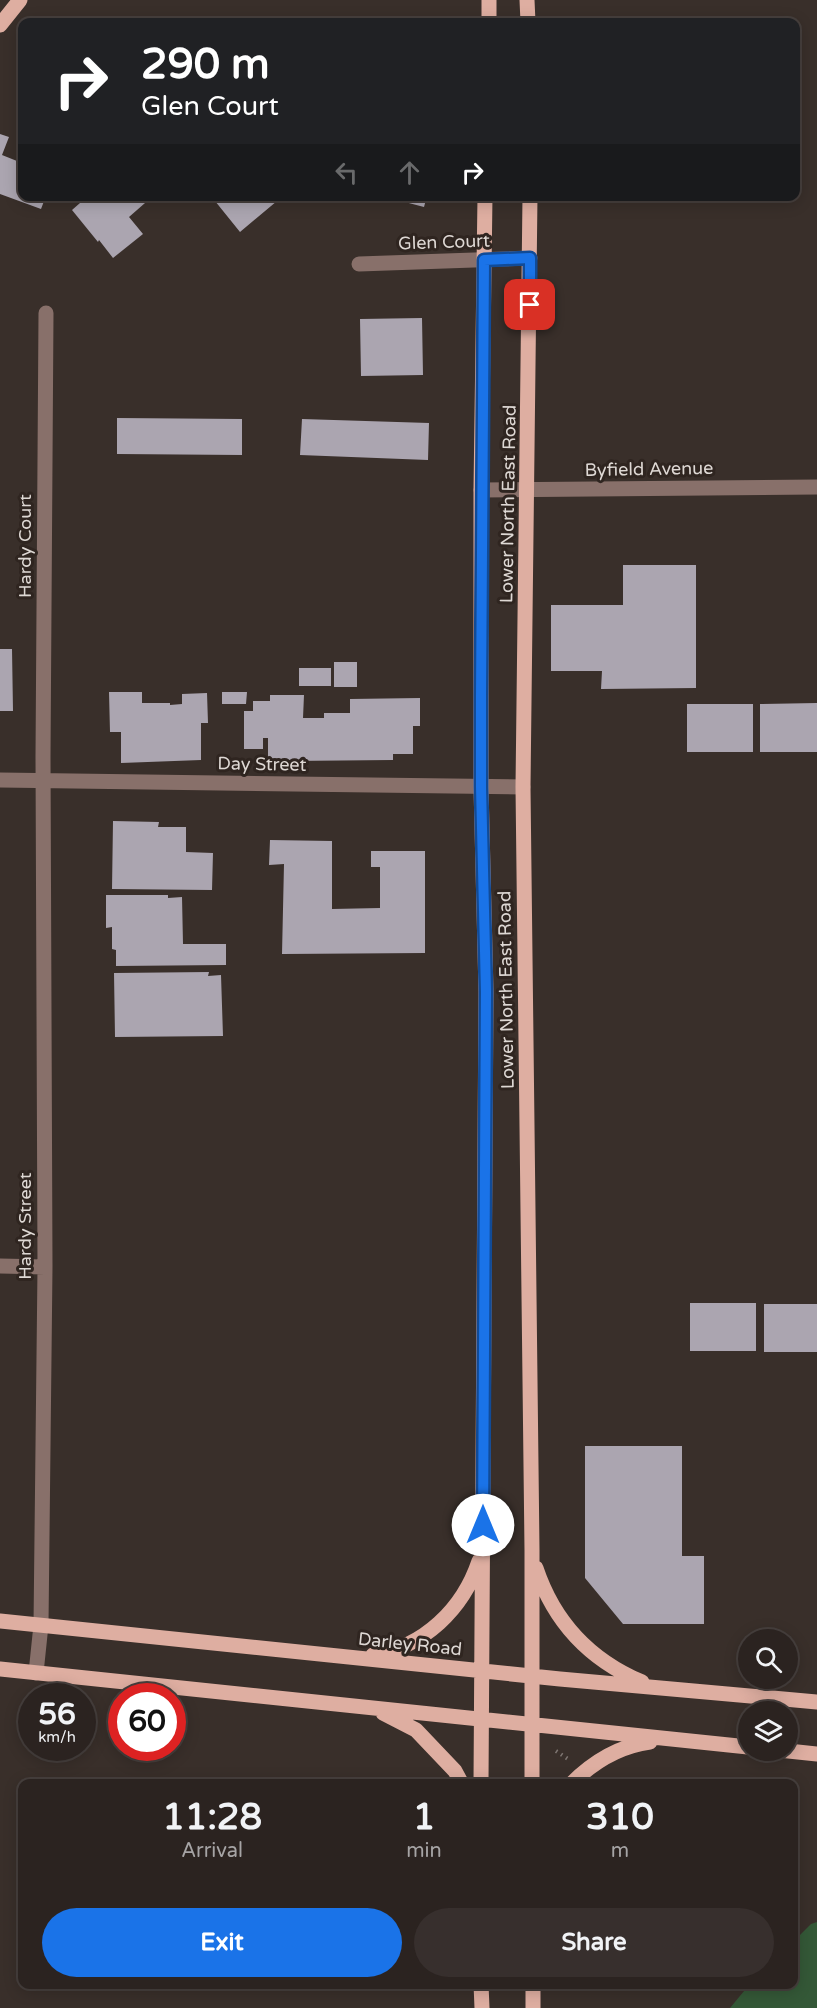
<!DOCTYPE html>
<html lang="en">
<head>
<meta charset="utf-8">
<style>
	body { margin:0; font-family:"Varela Round",sans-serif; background:#372f2d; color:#f1f3f6; height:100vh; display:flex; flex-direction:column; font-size:22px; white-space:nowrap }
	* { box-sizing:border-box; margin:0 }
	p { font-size:20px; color:#a6a4a5 }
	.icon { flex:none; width:33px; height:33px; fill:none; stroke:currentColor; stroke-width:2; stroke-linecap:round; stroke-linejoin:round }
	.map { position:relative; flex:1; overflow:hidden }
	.details { position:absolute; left:18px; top:1779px; width:780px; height:210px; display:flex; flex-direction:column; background:#2b2320; border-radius:12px; box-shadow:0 3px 15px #0003,0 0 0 2px #47403e }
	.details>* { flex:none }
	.guide { position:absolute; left:18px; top:18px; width:782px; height:183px; border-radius:12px; box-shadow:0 3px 15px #0003,0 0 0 2px #47403e; background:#202124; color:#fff; overflow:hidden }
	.tools { position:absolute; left:738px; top:1629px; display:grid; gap:12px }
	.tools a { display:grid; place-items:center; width:60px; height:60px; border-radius:50%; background:#2b2320; box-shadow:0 3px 15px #0003,0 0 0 2px #47403e; font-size:30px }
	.speed { position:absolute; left:18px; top:1683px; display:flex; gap:12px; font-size:30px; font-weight:700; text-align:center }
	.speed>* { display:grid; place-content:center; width:78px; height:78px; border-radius:50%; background:#2b2320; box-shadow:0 3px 15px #0003,0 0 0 2px #47403e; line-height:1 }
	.speed small { font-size:15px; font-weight:400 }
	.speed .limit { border:9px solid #d22; background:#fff; color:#111 }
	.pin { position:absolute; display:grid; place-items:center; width:51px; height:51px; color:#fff; margin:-26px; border-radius:12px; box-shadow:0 3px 9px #0006 }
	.me { position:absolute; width:66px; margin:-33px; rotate:0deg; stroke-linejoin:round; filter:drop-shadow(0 0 4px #0008) }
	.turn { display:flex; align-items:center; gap:21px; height:126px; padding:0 24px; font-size:27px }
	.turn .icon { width:78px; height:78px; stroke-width:2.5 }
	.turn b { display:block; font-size:42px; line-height:51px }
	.lanes { display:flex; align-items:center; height:57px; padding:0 24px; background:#0003; justify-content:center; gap:30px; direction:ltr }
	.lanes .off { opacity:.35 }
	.eta { display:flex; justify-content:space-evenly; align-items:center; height:102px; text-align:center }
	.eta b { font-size:36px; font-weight:800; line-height:42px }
	.action { display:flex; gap:12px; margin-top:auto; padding:12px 24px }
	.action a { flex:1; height:69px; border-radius:36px; background:#1a73e8; color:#fff; font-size:24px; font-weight:800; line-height:69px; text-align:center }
	.action a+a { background:#372f2d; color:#f1f3f6 }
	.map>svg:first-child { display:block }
	.green { fill:#345837 }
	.building { fill:#aba5b0 }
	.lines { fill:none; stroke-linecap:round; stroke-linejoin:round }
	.path { stroke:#7e7672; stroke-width:4; stroke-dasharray:1.5 4.5; stroke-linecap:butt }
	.minor { stroke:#88706a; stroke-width:15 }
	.major { stroke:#deaea1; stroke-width:15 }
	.route-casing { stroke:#114b97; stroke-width:15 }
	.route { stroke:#1a73e8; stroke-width:10 }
	.labels { text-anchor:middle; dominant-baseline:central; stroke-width:6; stroke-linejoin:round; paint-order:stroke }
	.street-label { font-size:18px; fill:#ded8d4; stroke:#2f2520 }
</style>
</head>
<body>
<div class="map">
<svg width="817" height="2008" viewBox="0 0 817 2008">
	<rect width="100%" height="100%" fill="#392f2a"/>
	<!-- green -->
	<path class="green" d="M 817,1922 L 817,2008 L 730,2008 L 749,1985 L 794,1984 L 794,1941 L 811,1924 Z"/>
	<!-- building -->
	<path class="building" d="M 0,134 L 9,137 L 2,155 L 22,163 L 22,196 L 46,196 L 41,209 L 0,194 Z
		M 88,196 L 153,196 L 129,217 L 143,234 L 113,258 L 99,240 L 98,242 L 72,210 Z
		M 221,196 L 283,196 L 240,232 L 215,201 Z
		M 382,196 L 427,196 L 424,207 Z
		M 422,318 L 423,375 L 361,376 L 360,319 Z
		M 117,418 L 242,419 L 242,455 L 117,454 Z
		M 302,419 L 429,423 L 428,460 L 300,455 Z
		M 623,565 L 696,565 L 696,688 L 601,689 L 602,671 L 551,671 L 551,605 L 623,605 Z
		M 0,649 L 12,649 L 13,711 L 0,711 Z
		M 334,662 L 357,662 L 357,687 L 334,687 Z
		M 299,668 L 331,668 L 331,686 L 299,686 Z
		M 109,692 L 142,692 L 142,703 L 170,703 L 170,705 L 182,704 L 182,694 L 207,693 L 208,723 L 201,723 L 201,760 L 121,763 L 121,732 L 110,732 Z
		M 222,692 L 247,692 L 246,704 L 222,704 Z
		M 270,695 L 304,695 L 303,718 L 324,718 L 324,713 L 350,713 L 350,699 L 420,698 L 420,726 L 413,726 L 413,754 L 393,754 L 393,760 L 289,761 L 289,766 L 268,766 L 268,738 L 263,738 L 263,749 L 244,749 L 244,711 L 253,711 L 253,701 L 270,701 Z
		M 817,703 L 817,752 L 760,752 L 760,704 Z
		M 687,704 L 753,704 L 753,752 L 687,752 Z
		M 113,821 L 159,822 L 158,827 L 186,827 L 186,852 L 213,853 L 212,890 L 112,889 Z
		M 270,840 L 332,841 L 332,909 L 380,908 L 380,867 L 371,867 L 371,851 L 425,851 L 425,953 L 282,954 L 284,864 L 269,865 Z
		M 106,895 L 168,895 L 168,898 L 182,897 L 183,944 L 226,944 L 226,965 L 116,966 L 116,950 L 112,949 L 112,927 L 106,928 Z
		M 209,972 L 208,976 L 221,975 L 223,1036 L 115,1037 L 114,973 Z
		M 690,1303 L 756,1303 L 756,1351 L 690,1351 Z
		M 764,1304 L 817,1304 L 817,1352 L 764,1352 Z
		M 585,1446 L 682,1446 L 682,1556 L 704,1556 L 704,1624 L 623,1624 L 585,1578 Z"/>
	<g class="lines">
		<!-- path -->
		<path class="path" d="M 556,1751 L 568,1759"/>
		<!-- minor -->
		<path class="minor" d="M 359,264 L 530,258
			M 481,490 L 817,487
			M 0,780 L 523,787
			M 0,1266 L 45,1267
			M 36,1673 L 41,1625 L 45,1267 L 43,757 L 46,313"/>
		<!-- major -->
		<path class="major" d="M 527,0 L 528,22
			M 489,22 L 489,0
			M 0,25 L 20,0
			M 530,196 L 523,787 L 532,1550 L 532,1784
			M 536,1568 C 554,1622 590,1660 642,1682
			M 0,1621 L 560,1679 L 817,1702
			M 373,1655 C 424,1647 463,1609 479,1561
			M 0,1669 L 748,1747
			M 383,1713 L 416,1730 L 455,1771 L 462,1784
			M 779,1750 L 817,1754
			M 481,1784 L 486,992 L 481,787 L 481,490 L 485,196
			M 571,1784 C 593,1762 620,1746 650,1742
			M 481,1984 L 482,2008
			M 533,2008 L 533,1984"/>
	</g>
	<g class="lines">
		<defs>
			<path id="route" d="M 483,1525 L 486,992 L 481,787 L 481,696 L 484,260 L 530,258 L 530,305"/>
		</defs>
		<!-- route casing -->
		<use href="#route" class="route-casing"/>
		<!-- route -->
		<use href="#route" class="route"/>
	</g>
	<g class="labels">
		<!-- street labels -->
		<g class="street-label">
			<text transform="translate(444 242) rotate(-2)">Glen Court</text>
			<text transform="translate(649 469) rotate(-1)">Byfield Avenue</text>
			<text transform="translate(508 504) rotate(-89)">Lower North East Road</text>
			<text transform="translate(25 546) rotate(-90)">Hardy Court</text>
			<text transform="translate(262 764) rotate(1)">Day Street</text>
			<text transform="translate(506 990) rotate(-91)">Lower North East Road</text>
			<text transform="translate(25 1226) rotate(-90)">Hardy Street</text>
			<text transform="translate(410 1644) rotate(6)">Darley Road</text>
		</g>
	</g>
</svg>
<div class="tools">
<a><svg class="icon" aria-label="search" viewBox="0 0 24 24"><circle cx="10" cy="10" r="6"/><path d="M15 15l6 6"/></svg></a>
<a><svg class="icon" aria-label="layers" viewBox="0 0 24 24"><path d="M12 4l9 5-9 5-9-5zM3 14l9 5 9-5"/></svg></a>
</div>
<div class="speed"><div>56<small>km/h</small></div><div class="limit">60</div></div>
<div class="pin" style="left:530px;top:305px;background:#d93025"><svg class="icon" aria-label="arrive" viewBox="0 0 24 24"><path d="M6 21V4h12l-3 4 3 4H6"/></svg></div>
<svg class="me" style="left:483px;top:1525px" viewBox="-20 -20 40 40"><circle r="19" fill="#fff"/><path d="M0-13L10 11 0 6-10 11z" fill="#1a73e8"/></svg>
<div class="guide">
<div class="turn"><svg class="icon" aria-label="right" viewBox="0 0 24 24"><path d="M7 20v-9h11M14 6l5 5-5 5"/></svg><div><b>290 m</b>Glen Court</div></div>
<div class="lanes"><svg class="icon off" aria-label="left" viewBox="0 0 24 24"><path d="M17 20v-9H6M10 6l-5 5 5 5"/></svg><svg class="icon off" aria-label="ahead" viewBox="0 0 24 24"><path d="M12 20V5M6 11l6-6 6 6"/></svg><svg class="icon" aria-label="right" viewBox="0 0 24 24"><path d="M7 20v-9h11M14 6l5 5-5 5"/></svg></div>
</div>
<section class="details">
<div class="eta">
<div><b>11:28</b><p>Arrival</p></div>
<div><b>1</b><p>min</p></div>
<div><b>310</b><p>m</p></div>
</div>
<div class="action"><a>Exit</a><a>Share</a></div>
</section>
</div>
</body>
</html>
